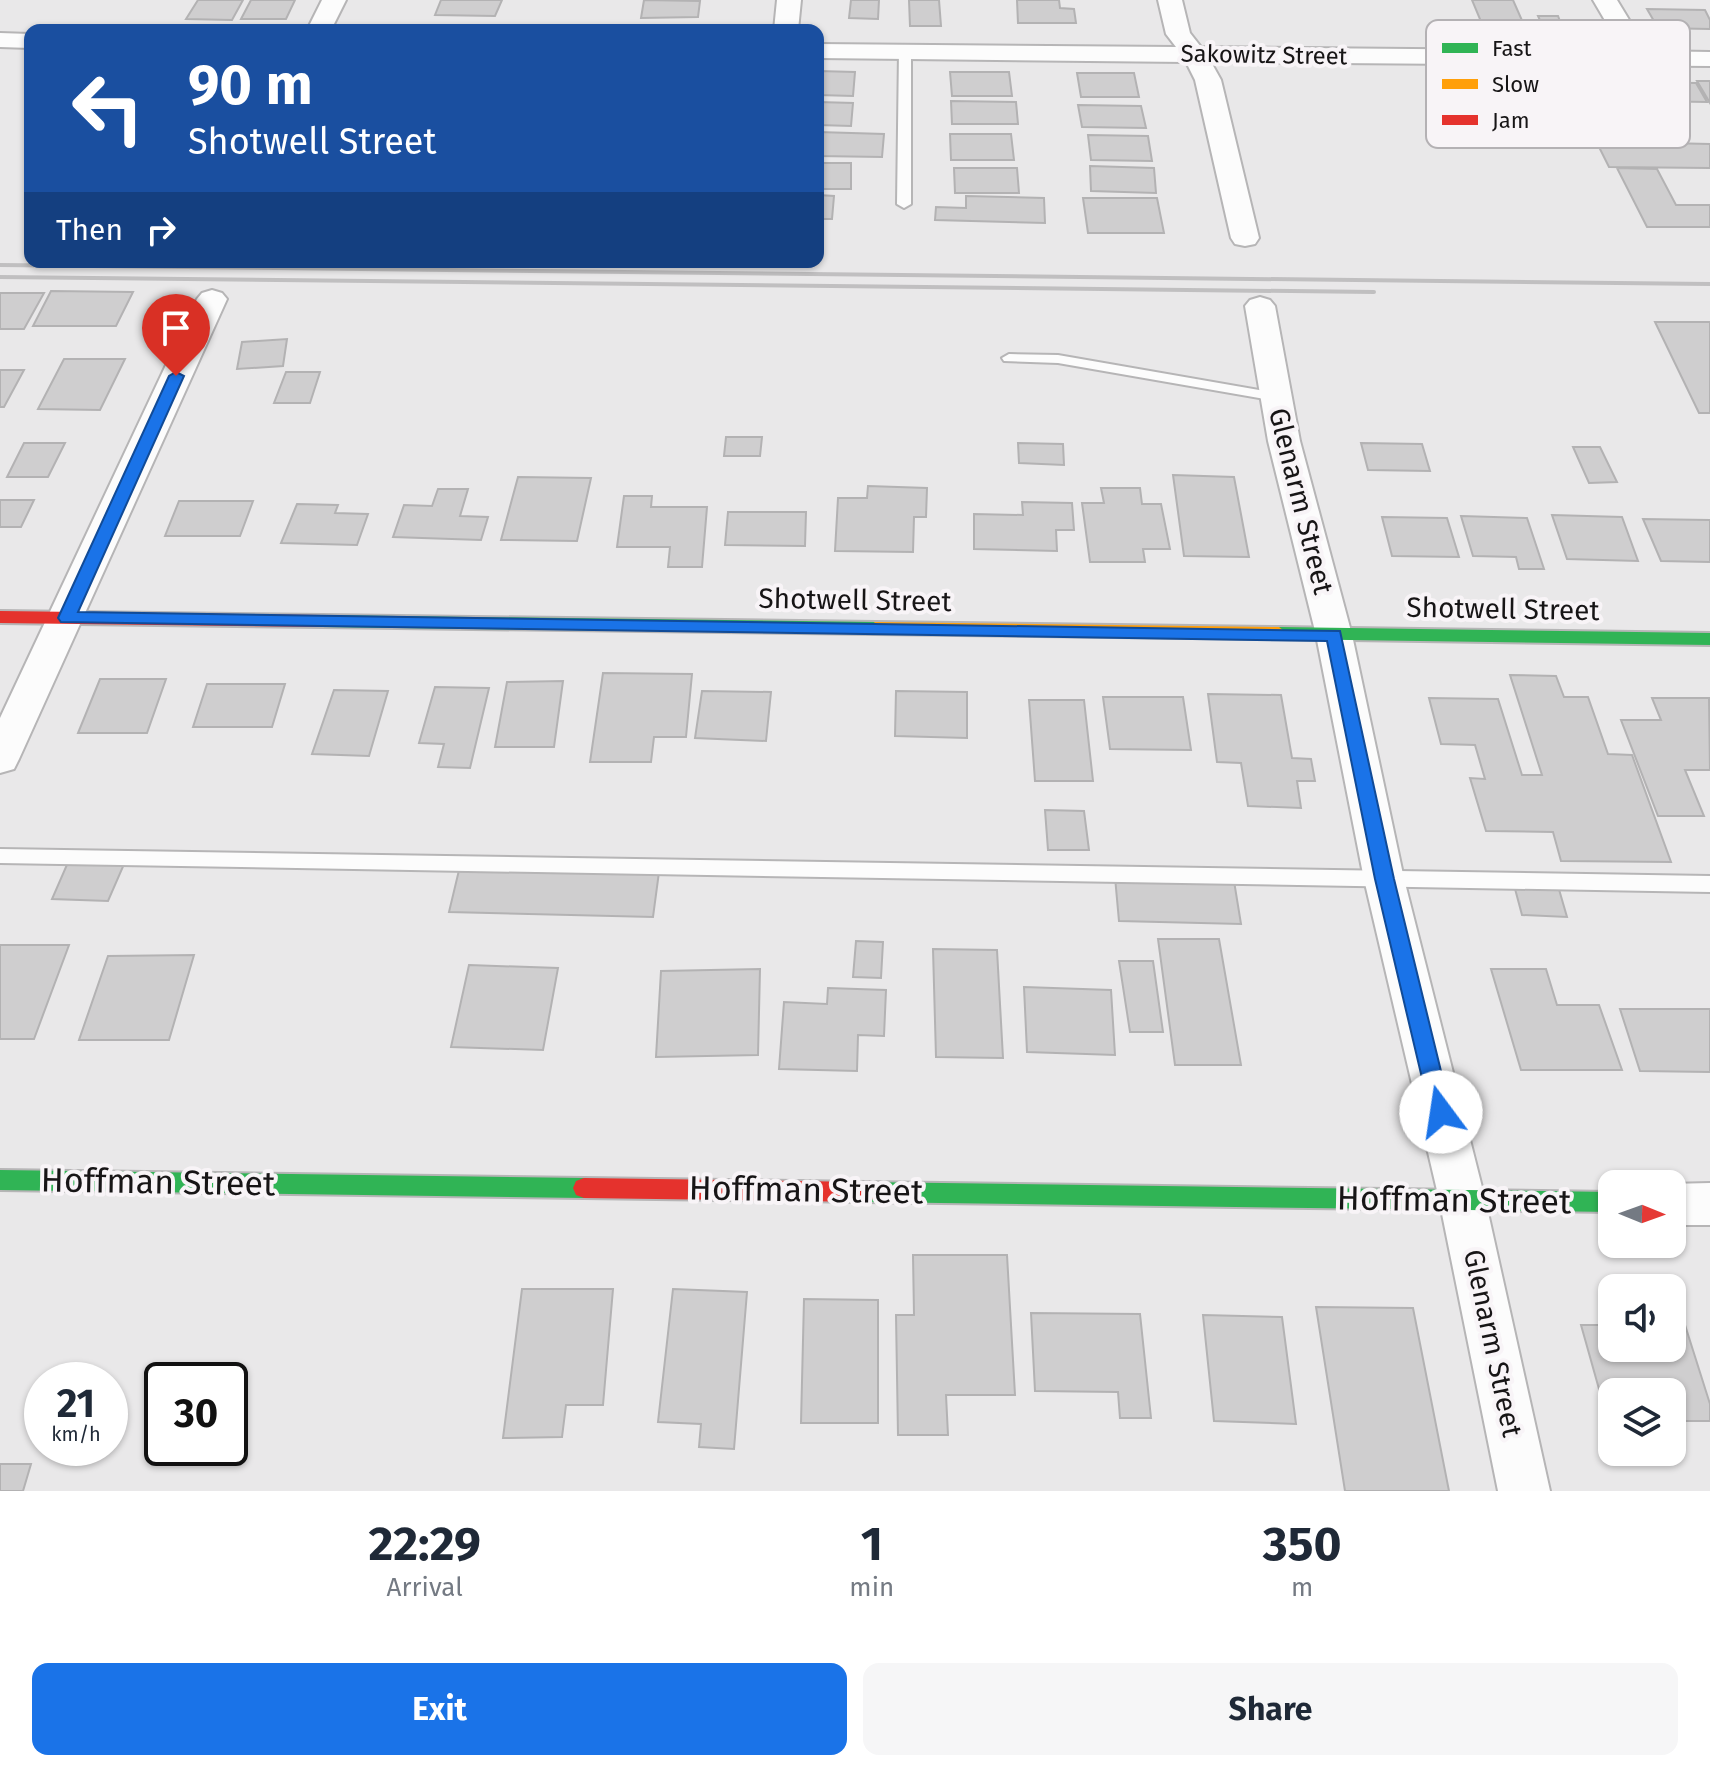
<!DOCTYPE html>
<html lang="en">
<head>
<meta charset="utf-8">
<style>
	body { margin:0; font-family:"Fira Sans",sans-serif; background:#f6f6f7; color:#1f2937; height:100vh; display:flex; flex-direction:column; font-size:30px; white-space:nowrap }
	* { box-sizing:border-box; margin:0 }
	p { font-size:26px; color:#747a83 }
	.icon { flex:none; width:44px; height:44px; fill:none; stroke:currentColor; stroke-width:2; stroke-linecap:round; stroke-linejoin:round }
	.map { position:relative; height:1491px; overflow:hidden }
	.sheet { display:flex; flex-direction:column; background:#fff; flex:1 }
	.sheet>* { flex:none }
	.top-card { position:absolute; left:24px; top:24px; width:800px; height:244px; border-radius:16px; box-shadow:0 2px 6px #0004; background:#1a4fa0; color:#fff; overflow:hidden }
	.needle { width:52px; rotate:91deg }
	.tools { position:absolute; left:1598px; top:1170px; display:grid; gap:16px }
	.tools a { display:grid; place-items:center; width:88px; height:88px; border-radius:16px; background:#fff; box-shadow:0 2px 6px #0004; font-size:40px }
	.speed { position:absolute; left:24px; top:1362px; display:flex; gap:16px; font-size:40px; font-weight:700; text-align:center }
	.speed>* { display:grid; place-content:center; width:104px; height:104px; border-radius:50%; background:#fff; box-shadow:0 2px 6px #0004; line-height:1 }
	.speed small { font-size:20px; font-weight:400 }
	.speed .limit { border:4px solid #111; border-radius:12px; background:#fff; color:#111 }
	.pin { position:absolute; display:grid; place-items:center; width:68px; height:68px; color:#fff; margin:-82px -34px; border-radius:50% 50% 50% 0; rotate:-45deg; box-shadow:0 0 8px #0007 }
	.pin .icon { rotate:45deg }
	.me { position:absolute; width:88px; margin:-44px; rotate:346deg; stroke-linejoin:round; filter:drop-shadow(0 0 6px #0008) }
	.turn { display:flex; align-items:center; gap:28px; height:168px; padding:0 32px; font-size:36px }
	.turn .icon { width:104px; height:104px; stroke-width:2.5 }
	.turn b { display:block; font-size:56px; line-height:68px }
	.then { display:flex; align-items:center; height:76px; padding:0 32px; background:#0003; gap:16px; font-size:30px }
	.eta { display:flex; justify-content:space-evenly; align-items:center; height:136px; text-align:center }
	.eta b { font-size:48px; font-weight:700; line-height:56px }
	.button { display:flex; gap:16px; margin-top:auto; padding:16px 32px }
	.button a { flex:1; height:92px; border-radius:16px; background:#1a73e8; color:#fff; font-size:32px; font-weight:700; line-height:92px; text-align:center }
	.button a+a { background:#f6f6f7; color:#1f2937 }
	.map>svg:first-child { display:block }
	.building { fill:#cfcecf; stroke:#b3b2b3; stroke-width:2 }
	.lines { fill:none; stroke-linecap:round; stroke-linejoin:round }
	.lane-casing { stroke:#b6b5b6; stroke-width:4 }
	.street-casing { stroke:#b6b5b6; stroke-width:4 }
	.fast-casing { stroke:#b6b5b6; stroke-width:4 }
	.slow-casing { stroke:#b6b5b6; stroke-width:4 }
	.jam-casing { stroke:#b6b5b6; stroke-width:4 }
	.lane { fill:#fcfcfc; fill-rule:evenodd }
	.street { fill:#fcfcfc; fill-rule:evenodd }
	.fast { fill:#30b455; fill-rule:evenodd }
	.slow { fill:#ff9f0a; fill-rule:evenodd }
	.jam { fill:#e5322d; fill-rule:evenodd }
	.rail { stroke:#c0bfc0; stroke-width:4 }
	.route { fill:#1a73e8; stroke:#114b97; stroke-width:2 }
	.labels { text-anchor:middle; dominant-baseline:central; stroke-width:8; stroke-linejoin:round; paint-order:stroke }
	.far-street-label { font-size:24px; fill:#171516; stroke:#f8f4f7 }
	.street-label { font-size:28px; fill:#171516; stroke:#f8f4f7 }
	.near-street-label { font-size:34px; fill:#171516; stroke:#f8f4f7 }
	.key { fill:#f8f4f7; stroke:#b4b1b4; stroke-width:2 }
	.key-label { font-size:22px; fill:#171516 }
</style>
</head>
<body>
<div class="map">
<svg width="1710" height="1491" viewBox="0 0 1710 1491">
	<rect width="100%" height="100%" fill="#e9e8e9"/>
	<!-- building -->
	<path class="building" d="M 198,0 L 243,0 L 232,20 L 186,19 Z
		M 251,0 L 295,0 L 286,19 L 241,19 Z
		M 441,0 L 502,0 L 495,16 L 435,15 Z
		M 644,0 L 700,1 L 698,17 L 641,18 Z
		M 851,0 L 879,0 L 878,19 L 849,18 Z
		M 909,0 L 939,0 L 941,26 L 910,26 Z
		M 1017,0 L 1059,0 L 1060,8 L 1074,9 L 1076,23 L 1018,23 Z
		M 1472,0 L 1513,0 L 1524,25 L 1482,24 Z
		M 1647,9 L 1705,10 L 1710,20 L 1710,29 L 1658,28 Z
		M 1538,16 L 1558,16 L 1563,29 L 1544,29 Z
		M 818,71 L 855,72 L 853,96 L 818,95 Z
		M 950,72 L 1009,72 L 1012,96 L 952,96 Z
		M 1077,73 L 1134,73 L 1139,97 L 1081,97 Z
		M 1565,79 L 1632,80 L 1667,143 L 1710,144 L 1710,168 L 1609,167 Z
		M 1697,81 L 1710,81 L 1710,103 Z
		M 1635,82 L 1696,83 L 1707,102 L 1644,101 Z
		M 951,101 L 1016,102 L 1018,124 L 952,124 Z
		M 818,102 L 853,103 L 851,126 L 818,125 Z
		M 1078,105 L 1141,106 L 1146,128 L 1082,127 Z
		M 818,132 L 884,134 L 882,157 L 818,156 Z
		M 950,134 L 1011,134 L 1014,160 L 951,160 Z
		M 1088,135 L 1148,136 L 1152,161 L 1091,160 Z
		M 818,163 L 851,163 L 851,189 L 818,189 Z
		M 1090,166 L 1154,168 L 1156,193 L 1091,191 Z
		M 954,168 L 1017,168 L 1019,193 L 955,193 Z
		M 1617,168 L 1657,169 L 1676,205 L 1710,205 L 1710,227 L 1647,227 Z
		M 818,195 L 834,196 L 832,219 L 818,219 Z
		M 966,196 L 1044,198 L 1045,223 L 935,220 L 936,207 L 966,208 Z
		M 1083,198 L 1157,198 L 1164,233 L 1088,233 Z
		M 51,291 L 133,292 L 116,326 L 33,326 Z
		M 0,293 L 44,293 L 24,329 L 0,329 Z
		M 1655,322 L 1710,322 L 1710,413 L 1699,413 Z
		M 287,339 L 283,366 L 237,369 L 242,342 Z
		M 64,359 L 125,359 L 100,410 L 38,409 Z
		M 0,370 L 24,370 L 4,407 L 0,407 Z
		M 286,372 L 320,372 L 310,403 L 274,403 Z
		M 726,437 L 762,437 L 760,456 L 724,456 Z
		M 24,443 L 65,443 L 48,477 L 7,477 Z
		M 1018,443 L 1063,444 L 1064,465 L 1019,463 Z
		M 1361,443 L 1422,444 L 1430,471 L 1368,470 Z
		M 1573,447 L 1600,447 L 1617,482 L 1589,483 Z
		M 1173,475 L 1234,477 L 1249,557 L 1184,556 Z
		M 518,477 L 591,478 L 577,541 L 501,540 Z
		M 868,486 L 927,488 L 926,517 L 914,517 L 913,552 L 835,551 L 838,498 L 867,498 Z
		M 1101,488 L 1140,488 L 1142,504 L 1161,504 L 1170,549 L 1143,549 L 1145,562 L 1090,562 L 1082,503 L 1104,503 Z
		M 438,489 L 468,489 L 460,516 L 488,517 L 481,540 L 393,537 L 404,505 L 432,506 Z
		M 624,496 L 652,496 L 651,507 L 707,507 L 702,567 L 668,567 L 670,547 L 617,547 Z
		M 0,500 L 34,500 L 21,527 L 0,527 Z
		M 179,501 L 253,501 L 240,536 L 165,536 Z
		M 1022,502 L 1072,503 L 1074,530 L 1056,530 L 1057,551 L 974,549 L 974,514 L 1023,515 Z
		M 297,504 L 338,505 L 335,513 L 368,514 L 357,545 L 281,543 Z
		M 728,512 L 806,512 L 805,546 L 725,545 Z
		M 1552,515 L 1622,517 L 1638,561 L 1567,559 Z
		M 1461,516 L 1527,518 L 1544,569 L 1519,569 L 1516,557 L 1473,556 Z
		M 1382,517 L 1447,518 L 1459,557 L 1392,556 Z
		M 1643,519 L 1710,520 L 1710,562 L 1661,561 Z
		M 603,673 L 692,674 L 686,737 L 654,737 L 651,762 L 590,762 Z
		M 1510,675 L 1556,676 L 1564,697 L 1588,697 L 1608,754 L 1632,755 L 1671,862 L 1561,861 L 1553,832 L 1486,831 L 1470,778 L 1485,779 L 1475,745 L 1441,744 L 1429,698 L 1498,699 L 1522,775 L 1542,775 Z
		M 100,679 L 166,679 L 147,733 L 78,733 Z
		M 563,681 L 554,747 L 495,747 L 507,682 Z
		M 207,684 L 285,684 L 272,727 L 193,727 Z
		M 435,687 L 489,688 L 470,768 L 438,767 L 444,744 L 419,743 Z
		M 334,690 L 388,691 L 369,756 L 312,754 Z
		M 702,691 L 771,692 L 766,741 L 695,738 Z
		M 896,691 L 967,692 L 967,738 L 895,736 Z
		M 1208,694 L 1281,695 L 1292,758 L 1311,759 L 1315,781 L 1297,781 L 1301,808 L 1248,806 L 1241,763 L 1217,762 Z
		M 1103,697 L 1183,697 L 1191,750 L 1110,749 Z
		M 1652,698 L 1709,698 L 1710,770 L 1685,770 L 1704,816 L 1658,816 L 1621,720 L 1661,720 Z
		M 1029,700 L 1084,700 L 1093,781 L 1035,781 Z
		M 1045,810 L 1084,811 L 1089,850 L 1048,850 Z
		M 69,860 L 125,862 L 108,901 L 52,899 Z
		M 460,866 L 659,872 L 653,917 L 449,912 Z
		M 1115,877 L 1234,881 L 1241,924 L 1119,921 Z
		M 1514,885 L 1558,886 L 1567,917 L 1522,915 Z
		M 1158,939 L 1219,939 L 1241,1065 L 1175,1065 Z
		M 856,941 L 883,942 L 881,978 L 853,977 Z
		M 0,945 L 69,945 L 34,1039 L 0,1039 Z
		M 933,949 L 997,950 L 1003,1058 L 936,1057 Z
		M 194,955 L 169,1040 L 79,1040 L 108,956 Z
		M 1119,961 L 1153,961 L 1163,1032 L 1130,1032 Z
		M 469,965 L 558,968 L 543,1050 L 451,1047 Z
		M 760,969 L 758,1055 L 656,1057 L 661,971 Z
		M 1491,969 L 1546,969 L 1557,1005 L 1599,1005 L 1622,1070 L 1521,1070 Z
		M 1024,987 L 1111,990 L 1115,1055 L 1027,1052 Z
		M 828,988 L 886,990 L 884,1036 L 858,1035 L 857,1071 L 779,1069 L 784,1002 L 827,1004 Z
		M 1620,1009 L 1710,1009 L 1710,1072 L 1640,1071 Z
		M 913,1255 L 1007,1255 L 1015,1395 L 946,1395 L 948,1435 L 898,1435 L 896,1315 L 914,1315 Z
		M 522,1289 L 613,1289 L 603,1405 L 566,1405 L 562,1437 L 503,1438 Z
		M 673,1289 L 747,1292 L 734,1449 L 699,1447 L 701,1424 L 658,1422 Z
		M 804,1299 L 878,1300 L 878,1423 L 801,1423 Z
		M 1316,1307 L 1413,1308 L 1449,1491 L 1345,1491 Z
		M 1031,1313 L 1140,1314 L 1151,1418 L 1120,1418 L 1118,1392 L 1035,1391 Z
		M 1203,1315 L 1282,1317 L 1296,1424 L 1214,1421 Z
		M 1581,1325 L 1612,1325 L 1612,1348 L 1672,1348 L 1672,1325 L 1685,1325 L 1710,1404 L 1710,1421 L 1672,1421 L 1672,1392 L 1612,1392 L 1612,1421 L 1608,1421 Z
		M 0,1464 L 31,1464 L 23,1491 L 0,1491 Z"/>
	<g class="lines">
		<defs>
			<path id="lane" d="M 905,48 L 911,51 L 911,204 L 904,208 L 897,204 L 899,51 Z
				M 1009,354 L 1058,355 L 1276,393 L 1283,397 L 1276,401 L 1058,363 L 1004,361 L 1002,358 Z
				M 0,849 L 1710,876 L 1710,892 L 0,863 Z"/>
			<path id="street" d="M 322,0 L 346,0 L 331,30 L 307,30 Z
				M 777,0 L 801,0 L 798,30 L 774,30 Z
				M 1158,0 L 1182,0 L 1190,33 L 1201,47 L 1623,51 L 1593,0 L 1617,0 L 1648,51 L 1710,52 L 1710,66 L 1211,62 L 1221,80 L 1259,238 L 1255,244 L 1245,246 L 1235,244 L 1231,238 L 1195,80 L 1186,62 L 818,58 L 818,44 L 1176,47 L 1166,34 Z
				M 0,33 L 30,34 L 30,48 L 0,47 Z
				M 212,290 L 222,293 L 227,299 L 19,759 L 14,769 L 0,773 L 0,718 L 197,299 L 202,293 Z
				M 1260,297 L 1270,300 L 1275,306 L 1300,441 L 1352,635 L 1404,879 L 1485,1199 L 1550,1491 L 1498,1491 L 1439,1199 L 1364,879 L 1316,635 L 1268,441 L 1245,306 L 1250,300 Z
				M 1710,1183 L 1710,1225 L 1672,1225 L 1672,1184 L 1669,1184 Z"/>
			<path id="fast" d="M 322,615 L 875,622 L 883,628 L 875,634 L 322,627 L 314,621 Z
				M 1279,627 L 1710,633 L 1710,645 L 1279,639 L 1271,633 Z
				M 0,1170 L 584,1178 L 592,1181 L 595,1188 L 592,1195 L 584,1198 L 0,1190 Z
				M 865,1182 L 1612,1192 L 1612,1212 L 865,1202 L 857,1199 L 854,1192 L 857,1185 Z"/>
			<path id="slow" d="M 875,622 L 1279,627 L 1287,633 L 1279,639 L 875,634 L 867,628 Z"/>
			<path id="jam" d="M 0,611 L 322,615 L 330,621 L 322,627 L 0,623 Z
				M 584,1178 L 865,1182 L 873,1185 L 876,1192 L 873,1199 L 865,1202 L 584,1198 L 576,1195 L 573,1188 L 576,1181 Z"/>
		</defs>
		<!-- lane casing -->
		<use href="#lane" class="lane-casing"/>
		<!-- street casing -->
		<use href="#street" class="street-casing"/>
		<!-- fast casing -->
		<use href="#fast" class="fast-casing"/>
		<!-- slow casing -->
		<use href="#slow" class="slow-casing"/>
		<!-- jam casing -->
		<use href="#jam" class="jam-casing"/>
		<!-- lane -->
		<use href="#lane" class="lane"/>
		<!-- street -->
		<use href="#street" class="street"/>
		<!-- fast -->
		<use href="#fast" class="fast"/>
		<!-- slow -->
		<use href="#slow" class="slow"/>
		<!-- jam -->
		<use href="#jam" class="jam"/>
		<!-- rail -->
		<path class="rail" d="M 0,265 L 1710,284
			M 0,277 L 1374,292"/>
	</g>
	<!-- route -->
	<path class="route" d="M 176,372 L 184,376 L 78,612 L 1340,631 L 1394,879 L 1451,1112 L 1448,1119 L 1441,1121 L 1433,1119 L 1430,1112 L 1375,879 L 1327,641 L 61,622 L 58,618 L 169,376 Z"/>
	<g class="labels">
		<!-- far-street labels -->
		<g class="far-street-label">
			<text transform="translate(1264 55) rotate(1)">Sakowitz Street</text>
		</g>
		<!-- street labels -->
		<g class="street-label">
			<text transform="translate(1301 501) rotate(76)">Glenarm Street</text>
			<text transform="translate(855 600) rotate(1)">Shotwell Street</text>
			<text transform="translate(1503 609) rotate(1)">Shotwell Street</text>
			<text transform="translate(1493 1343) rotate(78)">Glenarm Street</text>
		</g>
		<!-- near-street labels -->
		<g class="near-street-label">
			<text transform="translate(158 1182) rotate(1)">Hoffman Street</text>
			<text transform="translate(806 1190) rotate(1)">Hoffman Street</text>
			<text transform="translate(1454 1200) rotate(1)">Hoffman Street</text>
		</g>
	</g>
	<!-- legend -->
	<rect x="1426" y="20" width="264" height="128" rx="12" class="key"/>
	<rect x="1442" y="43" width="36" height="10" fill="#30b455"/>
	<rect x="1442" y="79" width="36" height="10" fill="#ff9f0a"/>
	<rect x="1442" y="115" width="36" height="10" fill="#e5322d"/>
	<g class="key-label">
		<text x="1492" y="56">Fast</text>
		<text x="1492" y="92">Slow</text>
		<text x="1492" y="128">Jam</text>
	</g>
</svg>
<div class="tools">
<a><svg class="needle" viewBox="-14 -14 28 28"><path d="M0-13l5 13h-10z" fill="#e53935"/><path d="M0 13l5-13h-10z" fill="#747a83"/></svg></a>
<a><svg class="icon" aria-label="sound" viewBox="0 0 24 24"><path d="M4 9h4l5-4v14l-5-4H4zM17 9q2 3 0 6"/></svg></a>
<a><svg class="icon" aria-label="layers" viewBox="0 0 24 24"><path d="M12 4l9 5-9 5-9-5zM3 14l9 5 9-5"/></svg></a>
</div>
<div class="speed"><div>21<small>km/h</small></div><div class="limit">30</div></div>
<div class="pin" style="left:176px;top:376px;background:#d93025"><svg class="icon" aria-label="arrive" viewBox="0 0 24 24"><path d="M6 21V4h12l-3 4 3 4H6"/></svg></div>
<svg class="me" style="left:1441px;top:1112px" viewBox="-20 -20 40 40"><circle r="19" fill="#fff"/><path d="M0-13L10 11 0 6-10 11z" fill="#1a73e8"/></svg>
<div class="top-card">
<div class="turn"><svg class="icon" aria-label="left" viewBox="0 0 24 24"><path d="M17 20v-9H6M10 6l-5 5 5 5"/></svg><div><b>90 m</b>Shotwell Street</div></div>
<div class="then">Then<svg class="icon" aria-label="right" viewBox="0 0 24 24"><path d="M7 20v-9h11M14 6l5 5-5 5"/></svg></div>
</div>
</div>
<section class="sheet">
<div class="eta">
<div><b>22:29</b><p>Arrival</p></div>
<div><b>1</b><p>min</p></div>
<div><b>350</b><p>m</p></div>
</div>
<div class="button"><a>Exit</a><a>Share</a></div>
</section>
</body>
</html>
